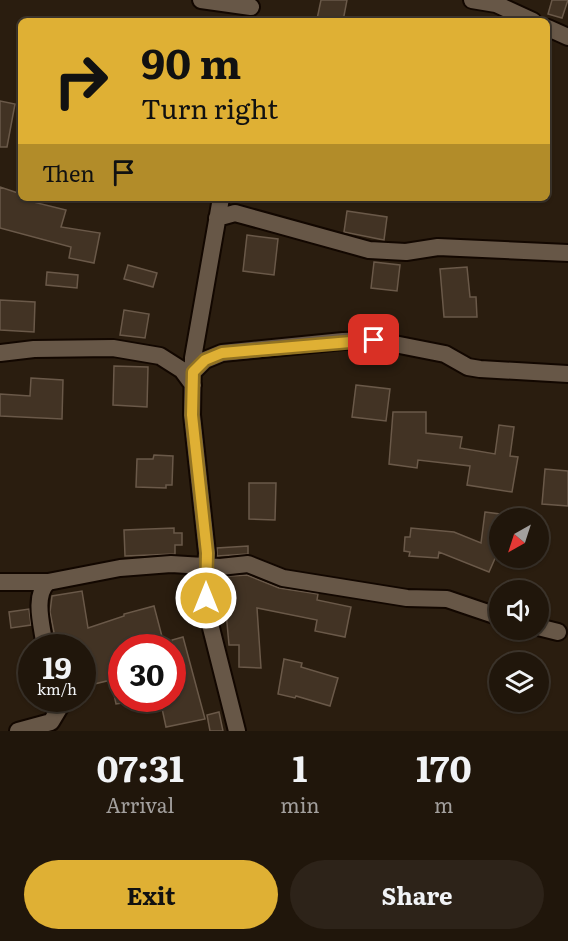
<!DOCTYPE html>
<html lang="en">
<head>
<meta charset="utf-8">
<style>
	body { margin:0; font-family:Literata,serif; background:#2d2319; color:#f1f3f6; height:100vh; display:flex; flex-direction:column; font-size:22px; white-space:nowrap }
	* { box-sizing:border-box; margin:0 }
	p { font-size:20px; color:#a29f9d }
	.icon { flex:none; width:33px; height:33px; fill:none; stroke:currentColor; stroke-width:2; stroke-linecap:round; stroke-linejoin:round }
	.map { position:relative; height:731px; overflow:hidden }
	.drawer { display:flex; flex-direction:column; background:#20160b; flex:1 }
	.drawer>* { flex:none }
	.hud { position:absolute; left:18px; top:18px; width:532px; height:183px; border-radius:9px; box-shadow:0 2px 4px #0004,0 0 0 2px #3d352c; background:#dfb034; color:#111; overflow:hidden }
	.needle { width:39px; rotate:219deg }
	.fabs { position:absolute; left:489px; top:508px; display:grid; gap:12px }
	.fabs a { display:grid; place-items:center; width:60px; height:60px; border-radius:50%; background:#20160b; box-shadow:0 2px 4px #0004,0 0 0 2px #3d352c; font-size:30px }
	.speed { position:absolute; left:18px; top:634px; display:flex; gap:12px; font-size:30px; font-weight:700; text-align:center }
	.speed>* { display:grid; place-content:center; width:78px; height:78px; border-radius:50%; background:#20160b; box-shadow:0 2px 4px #0004,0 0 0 2px #3d352c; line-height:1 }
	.speed small { font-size:15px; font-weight:400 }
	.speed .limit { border:9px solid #d22; background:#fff; color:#111 }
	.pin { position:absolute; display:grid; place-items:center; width:51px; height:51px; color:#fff; margin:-26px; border-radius:12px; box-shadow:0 3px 9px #0006 }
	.me { position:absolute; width:66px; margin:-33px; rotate:0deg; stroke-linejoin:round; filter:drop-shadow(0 0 4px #0008) }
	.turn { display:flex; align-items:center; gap:21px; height:126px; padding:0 24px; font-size:27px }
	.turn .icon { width:78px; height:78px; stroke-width:2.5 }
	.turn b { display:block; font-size:42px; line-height:51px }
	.then { display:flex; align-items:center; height:57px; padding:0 24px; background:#0003; gap:12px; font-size:22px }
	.eta { display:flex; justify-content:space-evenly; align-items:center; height:102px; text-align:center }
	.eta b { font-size:36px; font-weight:700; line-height:42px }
	.cta { display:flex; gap:12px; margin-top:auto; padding:12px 24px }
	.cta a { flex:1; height:69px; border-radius:36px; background:#dfb034; color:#111; font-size:24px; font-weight:700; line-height:69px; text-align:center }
	.cta a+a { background:#2d2319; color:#f1f3f6 }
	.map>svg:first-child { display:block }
	.building { fill:#423324; stroke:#6a5949; stroke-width:1.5 }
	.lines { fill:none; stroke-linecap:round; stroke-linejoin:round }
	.minor-casing { stroke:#120700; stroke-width:20 }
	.minor { stroke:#675747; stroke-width:16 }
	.route-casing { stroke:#917222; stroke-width:15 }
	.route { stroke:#dfb034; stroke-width:10 }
</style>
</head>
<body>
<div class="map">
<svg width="568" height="731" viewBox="0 0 568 731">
	<rect width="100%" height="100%" fill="#2a1d0f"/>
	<!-- building -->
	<path class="building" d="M 321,0 L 347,0 L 343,21 L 317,19 Z
		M 552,0 L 568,0 L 562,18 L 548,14 Z
		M 0,101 L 15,104 L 7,147 L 0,147 Z
		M 0,187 L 21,194 L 21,199 L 66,210 L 61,227 L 100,233 L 94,263 L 69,258 L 71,247 L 0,228 Z
		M 347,211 L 387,217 L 384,240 L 344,232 Z
		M 247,235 L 278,239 L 274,275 L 243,271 Z
		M 374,262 L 400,265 L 397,291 L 371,288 Z
		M 128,265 L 157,273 L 153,287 L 124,279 Z
		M 467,267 L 470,297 L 476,297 L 477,317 L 444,317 L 440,269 Z
		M 47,272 L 78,275 L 77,288 L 46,285 Z
		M 0,300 L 35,302 L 34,332 L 0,330 Z
		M 124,310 L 149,314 L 145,338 L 120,335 Z
		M 114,366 L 148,367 L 147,407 L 113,405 Z
		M 31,378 L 63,380 L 62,419 L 0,416 L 0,394 L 30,396 Z
		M 356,385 L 390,389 L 386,421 L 352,417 Z
		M 393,412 L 426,412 L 426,433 L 462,437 L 460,448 L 495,454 L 499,425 L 514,427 L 510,456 L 518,457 L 512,492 L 467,485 L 470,466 L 418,460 L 417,468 L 389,464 Z
		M 154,455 L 173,456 L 172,485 L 166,485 L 166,488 L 136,487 L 137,459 L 153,459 Z
		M 545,469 L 568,471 L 568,506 L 542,504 Z
		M 249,483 L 276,483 L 275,520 L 249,519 Z
		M 485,512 L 500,514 L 500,547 L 489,572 L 439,552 L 438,558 L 409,556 L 410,552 L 404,551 L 405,537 L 410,537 L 411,528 L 454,532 L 481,543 Z
		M 174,528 L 174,533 L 182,533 L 182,545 L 175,545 L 175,554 L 125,556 L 124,530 Z
		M 248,546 L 248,554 L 217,556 L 217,548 Z
		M 247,575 L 279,588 L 318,594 L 317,600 L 351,607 L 345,637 L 315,631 L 317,620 L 257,608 L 261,668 L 239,667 L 239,645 L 229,645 L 224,590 L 216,590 L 216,577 Z
		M 82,591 L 88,628 L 124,616 L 124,614 L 154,606 L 165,648 L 122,648 L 122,703 L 116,704 L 111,680 L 82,687 L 82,648 L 57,648 L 50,612 L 52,596 Z
		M 29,609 L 31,625 L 11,628 L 9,612 Z
		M 183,637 L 205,719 L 166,727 L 160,699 L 172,699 L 172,640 Z
		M 284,659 L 302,663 L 301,667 L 338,678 L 330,706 L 296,696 L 295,698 L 278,694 Z
		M 219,712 L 223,731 L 210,731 L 207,715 Z"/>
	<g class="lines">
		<defs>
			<path id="minor" d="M 201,0 L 251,7
				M 472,0 L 496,4 L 533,21
				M 548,28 L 568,37
				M 221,198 L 193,358 L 192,415 L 207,553 L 205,584 L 207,612 L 237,731
				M 217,218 L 235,213 L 369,250 L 406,252 L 438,247 L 568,253
				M 0,353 L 34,349 L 113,348 L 160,356 L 182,370 L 193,385
				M 193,372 L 205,360 L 222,353 L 343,341 L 374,340 L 445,354 L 468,367 L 480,369 L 568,374
				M 0,582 L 48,582
				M 538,627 L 558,632
				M 45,648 C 43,629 32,596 48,582 L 120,568 L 171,564 L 220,567 L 248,564 L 283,578 L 407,598 L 447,599 L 500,617
				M 18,731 L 51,722 L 60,707 L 60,699"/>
		</defs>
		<!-- minor casing -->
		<use href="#minor" class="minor-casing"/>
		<!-- minor -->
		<use href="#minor" class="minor"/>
	</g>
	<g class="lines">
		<defs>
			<path id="route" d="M 206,598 L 207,553 L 192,415 L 193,372 L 205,360 L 222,353 L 374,340"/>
		</defs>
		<!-- route casing -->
		<use href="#route" class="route-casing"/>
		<!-- route -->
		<use href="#route" class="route"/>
	</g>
</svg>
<div class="fabs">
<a><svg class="needle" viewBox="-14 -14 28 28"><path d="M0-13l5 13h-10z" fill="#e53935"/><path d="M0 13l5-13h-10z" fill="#a29f9d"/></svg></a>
<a><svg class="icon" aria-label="sound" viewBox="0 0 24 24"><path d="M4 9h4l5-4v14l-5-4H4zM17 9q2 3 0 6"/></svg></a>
<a><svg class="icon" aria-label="layers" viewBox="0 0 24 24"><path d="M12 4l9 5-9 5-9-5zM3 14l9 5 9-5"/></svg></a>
</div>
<div class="speed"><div>19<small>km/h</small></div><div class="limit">30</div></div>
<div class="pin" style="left:374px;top:340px;background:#d93025"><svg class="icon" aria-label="arrive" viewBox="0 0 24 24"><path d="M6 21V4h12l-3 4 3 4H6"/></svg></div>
<svg class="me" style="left:206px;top:598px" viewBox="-20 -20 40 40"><circle r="17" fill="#dfb034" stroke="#fff" stroke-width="3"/><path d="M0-11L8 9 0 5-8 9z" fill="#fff"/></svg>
<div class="hud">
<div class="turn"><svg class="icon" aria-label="right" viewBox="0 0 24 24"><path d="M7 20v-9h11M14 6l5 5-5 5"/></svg><div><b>90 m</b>Turn right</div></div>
<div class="then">Then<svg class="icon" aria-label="arrive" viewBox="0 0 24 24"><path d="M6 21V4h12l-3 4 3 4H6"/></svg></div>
</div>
</div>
<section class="drawer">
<div class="eta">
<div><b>07:31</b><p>Arrival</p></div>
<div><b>1</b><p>min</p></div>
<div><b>170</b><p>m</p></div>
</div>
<div class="cta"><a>Exit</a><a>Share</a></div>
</section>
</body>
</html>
